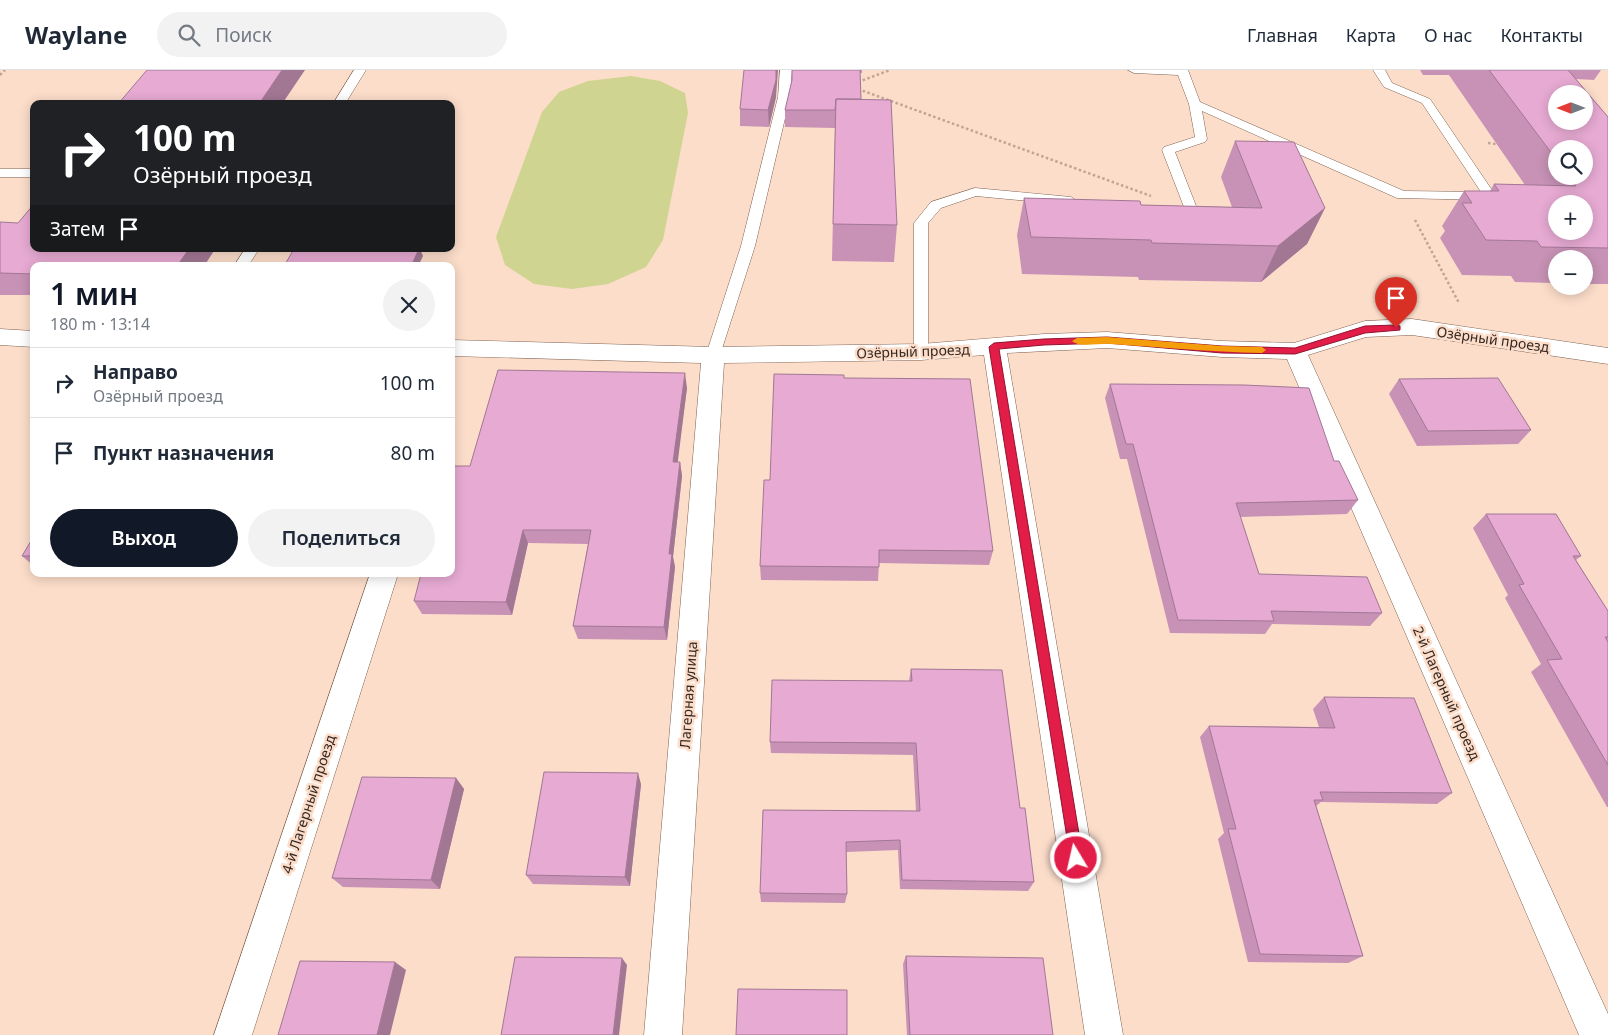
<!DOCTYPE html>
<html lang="ru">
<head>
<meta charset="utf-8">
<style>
	body { margin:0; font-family:"Noto Sans",sans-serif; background:#f2f2f3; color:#1f2937; height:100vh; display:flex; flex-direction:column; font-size:19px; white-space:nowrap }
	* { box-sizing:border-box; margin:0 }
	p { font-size:16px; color:#747a83 }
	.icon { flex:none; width:28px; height:28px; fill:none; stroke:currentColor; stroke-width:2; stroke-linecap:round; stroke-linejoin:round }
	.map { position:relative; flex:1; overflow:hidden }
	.drawer { position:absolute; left:30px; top:192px; width:425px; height:315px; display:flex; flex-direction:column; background:#fff; border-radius:10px; box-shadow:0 2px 12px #0003 }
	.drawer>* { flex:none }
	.hud { position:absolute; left:30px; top:30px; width:425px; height:152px; border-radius:10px; box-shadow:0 2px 12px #0003; background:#202124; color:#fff; overflow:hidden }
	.needle { width:32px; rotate:270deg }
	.controls { position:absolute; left:1548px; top:15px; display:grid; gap:10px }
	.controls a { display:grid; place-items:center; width:45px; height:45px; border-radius:50%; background:#fff; box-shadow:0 2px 12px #0003; font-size:25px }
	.pin { position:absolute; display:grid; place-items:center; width:42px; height:42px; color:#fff; margin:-51px -21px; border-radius:50% 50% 50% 0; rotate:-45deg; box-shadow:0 0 5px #0007 }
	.pin .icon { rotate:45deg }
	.me { position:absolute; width:55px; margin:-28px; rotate:351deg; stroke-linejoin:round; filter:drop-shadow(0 0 4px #0008) }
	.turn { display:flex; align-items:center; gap:18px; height:105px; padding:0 20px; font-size:22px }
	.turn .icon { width:65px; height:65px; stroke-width:2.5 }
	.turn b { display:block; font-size:35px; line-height:42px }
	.then { display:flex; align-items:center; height:48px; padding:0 20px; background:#0003; gap:10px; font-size:19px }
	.round { display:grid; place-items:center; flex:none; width:52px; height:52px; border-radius:26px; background:#f2f2f3 }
	.head { display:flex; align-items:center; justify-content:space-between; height:85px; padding:0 20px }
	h1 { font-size:30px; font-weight:600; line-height:38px; color:#111827 }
	.cta { display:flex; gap:10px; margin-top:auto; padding:10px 20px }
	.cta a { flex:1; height:58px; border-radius:30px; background:#111827; color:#fff; font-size:20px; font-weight:600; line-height:58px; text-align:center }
	.cta a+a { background:#f2f2f3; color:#1f2937 }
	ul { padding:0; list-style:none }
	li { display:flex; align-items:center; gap:15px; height:70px; padding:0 20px; border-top:1px solid #e0e1e3 }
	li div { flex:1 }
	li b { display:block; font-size:19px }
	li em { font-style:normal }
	header { display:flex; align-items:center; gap:30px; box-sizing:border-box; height:70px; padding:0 25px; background:#fff; border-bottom:1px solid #e0e1e3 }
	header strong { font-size:24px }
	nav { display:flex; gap:28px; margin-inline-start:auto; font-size:18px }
	.search { width:350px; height:45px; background:#f2f2f3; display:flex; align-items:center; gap:12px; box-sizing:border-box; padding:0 18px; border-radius:28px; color:#747a83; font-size:19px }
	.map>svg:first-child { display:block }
	.green { fill:#cfd491 }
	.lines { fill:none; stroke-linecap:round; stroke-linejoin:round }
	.lane-casing { stroke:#7d6252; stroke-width:1 }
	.street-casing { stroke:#7d6252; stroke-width:1 }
	.path { stroke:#bea595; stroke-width:2.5; stroke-dasharray:2.5 2.5; stroke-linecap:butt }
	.lane { fill:#fff; fill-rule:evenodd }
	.street { fill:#fff; fill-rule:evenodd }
	.wall { fill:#c792b5; fill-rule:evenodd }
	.shaded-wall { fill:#a27794 }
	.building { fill:#e7aad3; stroke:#a27794; fill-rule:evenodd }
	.route { fill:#e11d48; stroke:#92132f }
	.slow { fill:#f59e0b }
	.labels { text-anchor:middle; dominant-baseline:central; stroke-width:5; stroke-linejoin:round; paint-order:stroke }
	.street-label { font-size:14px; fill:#342821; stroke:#fcddca }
</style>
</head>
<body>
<header>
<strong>Waylane</strong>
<div class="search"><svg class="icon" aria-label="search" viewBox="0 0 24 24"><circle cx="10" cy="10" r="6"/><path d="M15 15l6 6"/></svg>Поиск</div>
<nav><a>Главная</a><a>Карта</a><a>О нас</a><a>Контакты</a></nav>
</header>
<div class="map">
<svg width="1608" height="965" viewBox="0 0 1608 965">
	<rect width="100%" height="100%" fill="#fcddca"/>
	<!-- green -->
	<path class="green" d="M 631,6 L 660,11 L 685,23 L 688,43 L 663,170 L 646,197 L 608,214 L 572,219 L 534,214 L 505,195 L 496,167 L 542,42 L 559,22 L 588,11 Z"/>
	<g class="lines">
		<defs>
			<path id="lane" d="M 354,0 L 366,0 L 345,34 L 333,34 Z
				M 780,0 L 792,0 L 790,27 L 755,176 L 720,285 L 718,289 L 708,289 L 706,285 L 741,176 L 778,27 Z
				M 1128,0 L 1188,0 L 1200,32 L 1404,121 L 1481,122 L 1422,33 L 1384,17 L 1373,0 L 1385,0 L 1392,13 L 1430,29 L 1496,126 L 1490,130 L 1397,128 L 1202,41 L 1207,69 L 1205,72 L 1175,82 L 1198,141 L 1192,145 L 1169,143 L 1168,140 L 1169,137 L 1184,137 L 1162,80 L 1164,77 L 1195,67 L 1189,34 L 1178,5 L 1134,3 Z
				M 0,99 L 34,99 L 34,107 L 0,107 Z
				M 975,118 L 1071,127 L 1077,131 L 1071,135 L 976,126 L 941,138 L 928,153 L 928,282 L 926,286 L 916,286 L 914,282 L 914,153 L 931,132 Z
				M 245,179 L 259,179 L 248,196 L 234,196 Z"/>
			<path id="street" d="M 1412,249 L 1608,278 L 1608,294 L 1412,265 L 1366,267 L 1308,285 L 1608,944 L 1608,965 L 1579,965 L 1287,289 L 1222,287 L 1107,278 L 1007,283 L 1123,965 L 1085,965 L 984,285 L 921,290 L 724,293 L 682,965 L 644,965 L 701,293 L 451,286 L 451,270 L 713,277 L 921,274 L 1044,264 L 1107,262 L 1222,271 L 1294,273 L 1365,251 Z
				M 0,259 L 34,261 L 34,277 L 0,275 Z
				M 370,504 L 398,504 L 252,965 L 214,965 Z"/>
		</defs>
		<!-- lane casing -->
		<use href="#lane" class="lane-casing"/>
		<!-- street casing -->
		<use href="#street" class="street-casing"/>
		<!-- path -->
		<path class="path" d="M 0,5 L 5,0
			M 858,12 L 890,0
			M 858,19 L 1151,126
			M 1488,73 L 1496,74
			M 1415,150 L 1459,233"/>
		<!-- lane -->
		<use href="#lane" class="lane"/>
		<!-- street -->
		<use href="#street" class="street"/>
	</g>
	<!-- wall -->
	<path class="wall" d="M 792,0 L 862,0 L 862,3 L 860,3 L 861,29 L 897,155 L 894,192 L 832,191 L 835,58 L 785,57 L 785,40 L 792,10 Z
		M 1420,0 L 1601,0 L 1594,10 L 1576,9 L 1608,47 L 1608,214 L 1584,214 L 1584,189 L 1556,189 L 1556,213 L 1515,212 L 1511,206 L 1462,205 L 1440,168 L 1445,161 L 1442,156 L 1464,121 L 1490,121 L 1494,114 L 1525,115 L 1449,5 L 1423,5 ZM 1556,79 L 1584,106 L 1556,106 Z
		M 776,27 L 769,57 L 740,56 L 740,39 Z
		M 1235,71 L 1325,138 L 1307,174 L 1261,212 L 1139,210 L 1138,207 L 1022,204 L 1017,165 L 1024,128 L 1141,135 L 1232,137 L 1221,107 Z
		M 0,152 L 215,179 L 204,196 L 34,196 L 34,225 L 0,225 Z
		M 844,308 L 993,481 L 989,495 L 879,493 L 878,511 L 761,510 L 760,496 L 770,410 Z
		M 1399,309 L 1531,360 L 1518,374 L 1417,376 L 1389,324 Z
		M 1110,314 L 1334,391 L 1358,430 L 1347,444 L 1240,447 L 1259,504 L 1382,543 L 1370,556 L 1272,554 L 1265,564 L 1170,563 L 1127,389 L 1120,389 L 1105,328 Z
		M 687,318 L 677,392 L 680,392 L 682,406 L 673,487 L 675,497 L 667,570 L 578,569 L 573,556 L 588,474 L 528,473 L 512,545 L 422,544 L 414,531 L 470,396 Z
		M 1486,444 L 1581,486 L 1576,490 L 1608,541 L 1608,737 L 1607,737 L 1531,602 L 1541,594 L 1505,528 L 1508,525 L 1473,458 Z
		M 34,466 L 34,496 L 22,486 Z
		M 911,599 L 1020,738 L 1034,812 L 1028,821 L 900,819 L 898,780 L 846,782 L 847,824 L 845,833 L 761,832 L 760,823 L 763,740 L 916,741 L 913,685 L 771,683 L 770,672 L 909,611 Z
		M 1324,627 L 1452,723 L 1437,734 L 1321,732 L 1316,736 L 1363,886 L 1348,893 L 1248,892 L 1218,769 L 1224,763 L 1200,667 L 1209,656 L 1319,657 L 1313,639 Z
		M 456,708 L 464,719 L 440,819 L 343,817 L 332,808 Z
		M 641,714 L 630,816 L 533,814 L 526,805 Z
		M 906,886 L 1053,965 L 907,965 L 903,894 Z"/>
	<!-- shaded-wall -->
	<path class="shaded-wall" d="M 282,0 L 305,0 L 282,34 L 259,34 Z
		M 776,0 L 778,0 L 776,27 L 769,57 L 768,40 Z
		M 1325,138 L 1307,174 L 1261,212 L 1278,176 Z
		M 189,179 L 215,179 L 204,196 L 177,196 Z
		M 419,179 L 420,179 L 423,186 L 418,196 L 411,196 Z
		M 685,303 L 687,318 L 676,406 L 673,392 Z
		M 680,392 L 682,406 L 673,487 L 675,497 L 667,570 L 664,557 L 669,484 Z
		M 523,460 L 528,473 L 512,545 L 506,532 Z
		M 638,703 L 641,714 L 630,816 L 625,807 Z
		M 456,708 L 464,719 L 440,819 L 431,810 Z
		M 622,888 L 627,895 L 619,965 L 613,965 Z
		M 395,892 L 406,900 L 390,965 L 377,965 Z"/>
	<!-- building -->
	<path class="building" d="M 147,0 L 282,0 L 259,34 L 118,34 Z
		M 744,0 L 776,0 L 776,10 L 768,40 L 740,39 Z
		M 792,0 L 860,0 L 861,29 L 836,29 L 835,40 L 785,40 L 792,10 Z
		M 1489,0 L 1568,0 L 1608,47 L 1608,178 L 1541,177 L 1537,171 L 1486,170 L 1462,133 L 1472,133 L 1464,121 L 1499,121 L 1494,114 L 1576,116 L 1569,106 L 1584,106 L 1584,79 L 1556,79 L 1556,89 ZM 1556,24 L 1584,24 L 1584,51 L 1556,51 ZM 1556,134 L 1584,134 L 1584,161 L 1556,161 Z
		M 836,29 L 891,30 L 897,155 L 833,154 Z
		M 1235,71 L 1294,72 L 1325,138 L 1278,176 L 1152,173 L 1151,170 L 1031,167 L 1024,128 L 1140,131 L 1141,135 L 1262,138 Z
		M 34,134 L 34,179 L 189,179 L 177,196 L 34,196 L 34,204 L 0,203 L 0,152 L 18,153 Z
		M 294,179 L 419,179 L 411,196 L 284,196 Z
		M 498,300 L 685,303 L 673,392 L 680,392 L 669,484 L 672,484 L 664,557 L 573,556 L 591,460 L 523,460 L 506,532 L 414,531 L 421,504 L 451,504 L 451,400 L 452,396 L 470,396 Z
		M 774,304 L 844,305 L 844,308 L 970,309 L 993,481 L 879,480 L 879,497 L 760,496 L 764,410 L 770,410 Z
		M 1498,308 L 1531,360 L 1428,361 L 1399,309 Z
		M 1110,314 L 1244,315 L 1309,318 L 1334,391 L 1339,391 L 1358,430 L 1236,433 L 1259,504 L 1367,507 L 1382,543 L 1271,541 L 1274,551 L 1178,550 L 1133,374 L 1126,374 Z
		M 1486,444 L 1556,444 L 1581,486 L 1573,486 L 1608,541 L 1608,567 L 1605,567 L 1608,572 L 1608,695 L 1547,590 L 1562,589 L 1519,515 L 1524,514 Z
		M 34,466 L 34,486 L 22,486 Z
		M 911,599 L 1002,600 L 1020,738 L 1025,738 L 1034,812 L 902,810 L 900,770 L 846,772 L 847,824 L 760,823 L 763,740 L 920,741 L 916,673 L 770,672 L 772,610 L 912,611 Z
		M 1324,627 L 1414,628 L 1452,723 L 1320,722 L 1323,730 L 1314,730 L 1363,886 L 1260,884 L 1228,759 L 1236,759 L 1209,656 L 1335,658 Z
		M 544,702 L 638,703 L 625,807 L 526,805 Z
		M 362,707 L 456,708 L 431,810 L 332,808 Z
		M 906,886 L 1043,888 L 1053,965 L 910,965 Z
		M 515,887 L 622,888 L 613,965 L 501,965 Z
		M 300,891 L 395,892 L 377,965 L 278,965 Z
		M 738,919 L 847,920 L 847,965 L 736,965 Z"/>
	<!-- route -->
	<path class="route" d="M 1396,255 L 1400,256 L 1400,260 L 1365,263 L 1295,284 L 1222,283 L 1107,273 L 1044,275 L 999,279 L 1083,788 L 1081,793 L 1076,795 L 1071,793 L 989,277 L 994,273 L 1044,269 L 1107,267 L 1222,276 L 1295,278 L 1365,256 Z"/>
	<!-- slow -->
	<path class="slow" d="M 1107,267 L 1222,276 L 1262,277 L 1266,280 L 1262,283 C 1211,282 1161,277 1110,274 C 1100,273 1079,278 1072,271 L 1077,268 Z"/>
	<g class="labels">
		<!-- street labels -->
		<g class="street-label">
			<text transform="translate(1493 269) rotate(8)">Озёрный проезд</text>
			<text transform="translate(913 281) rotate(-2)">Озёрный проезд</text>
			<text transform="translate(1447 623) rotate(66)">2-й Лагерный проезд</text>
			<text transform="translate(688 625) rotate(-86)">Лагерная улица</text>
			<text transform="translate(308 734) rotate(-72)">4-й Лагерный проезд</text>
		</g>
	</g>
</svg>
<div class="controls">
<a><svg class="needle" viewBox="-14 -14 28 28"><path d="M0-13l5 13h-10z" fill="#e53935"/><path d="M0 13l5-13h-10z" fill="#747a83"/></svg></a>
<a><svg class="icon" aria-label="search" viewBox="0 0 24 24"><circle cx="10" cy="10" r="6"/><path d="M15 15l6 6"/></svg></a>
<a>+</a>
<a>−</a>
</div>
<div class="pin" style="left:1396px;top:258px;background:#d93025"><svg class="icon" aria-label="arrive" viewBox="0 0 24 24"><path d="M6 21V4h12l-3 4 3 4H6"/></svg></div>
<svg class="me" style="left:1076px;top:788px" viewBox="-20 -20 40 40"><circle r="17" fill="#e11d48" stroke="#fff" stroke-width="3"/><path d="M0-11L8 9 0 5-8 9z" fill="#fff"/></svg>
<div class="hud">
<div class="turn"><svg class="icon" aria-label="right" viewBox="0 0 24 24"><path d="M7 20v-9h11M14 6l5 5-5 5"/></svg><div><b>100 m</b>Озёрный проезд</div></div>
<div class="then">Затем<svg class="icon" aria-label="arrive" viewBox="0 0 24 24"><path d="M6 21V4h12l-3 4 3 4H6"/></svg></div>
</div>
<section class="drawer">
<div class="head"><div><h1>1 мин</h1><p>180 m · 13:14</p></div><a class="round"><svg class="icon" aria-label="close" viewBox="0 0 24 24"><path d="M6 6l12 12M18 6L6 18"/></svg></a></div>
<ul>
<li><svg class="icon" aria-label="right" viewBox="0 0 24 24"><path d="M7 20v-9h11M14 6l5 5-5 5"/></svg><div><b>Направо</b><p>Озёрный проезд</p></div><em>100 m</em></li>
<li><svg class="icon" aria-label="arrive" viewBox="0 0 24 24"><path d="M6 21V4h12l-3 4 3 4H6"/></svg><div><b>Пункт назначения</b></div><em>80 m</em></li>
</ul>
<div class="cta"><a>Выход</a><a>Поделиться</a></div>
</section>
</div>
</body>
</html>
